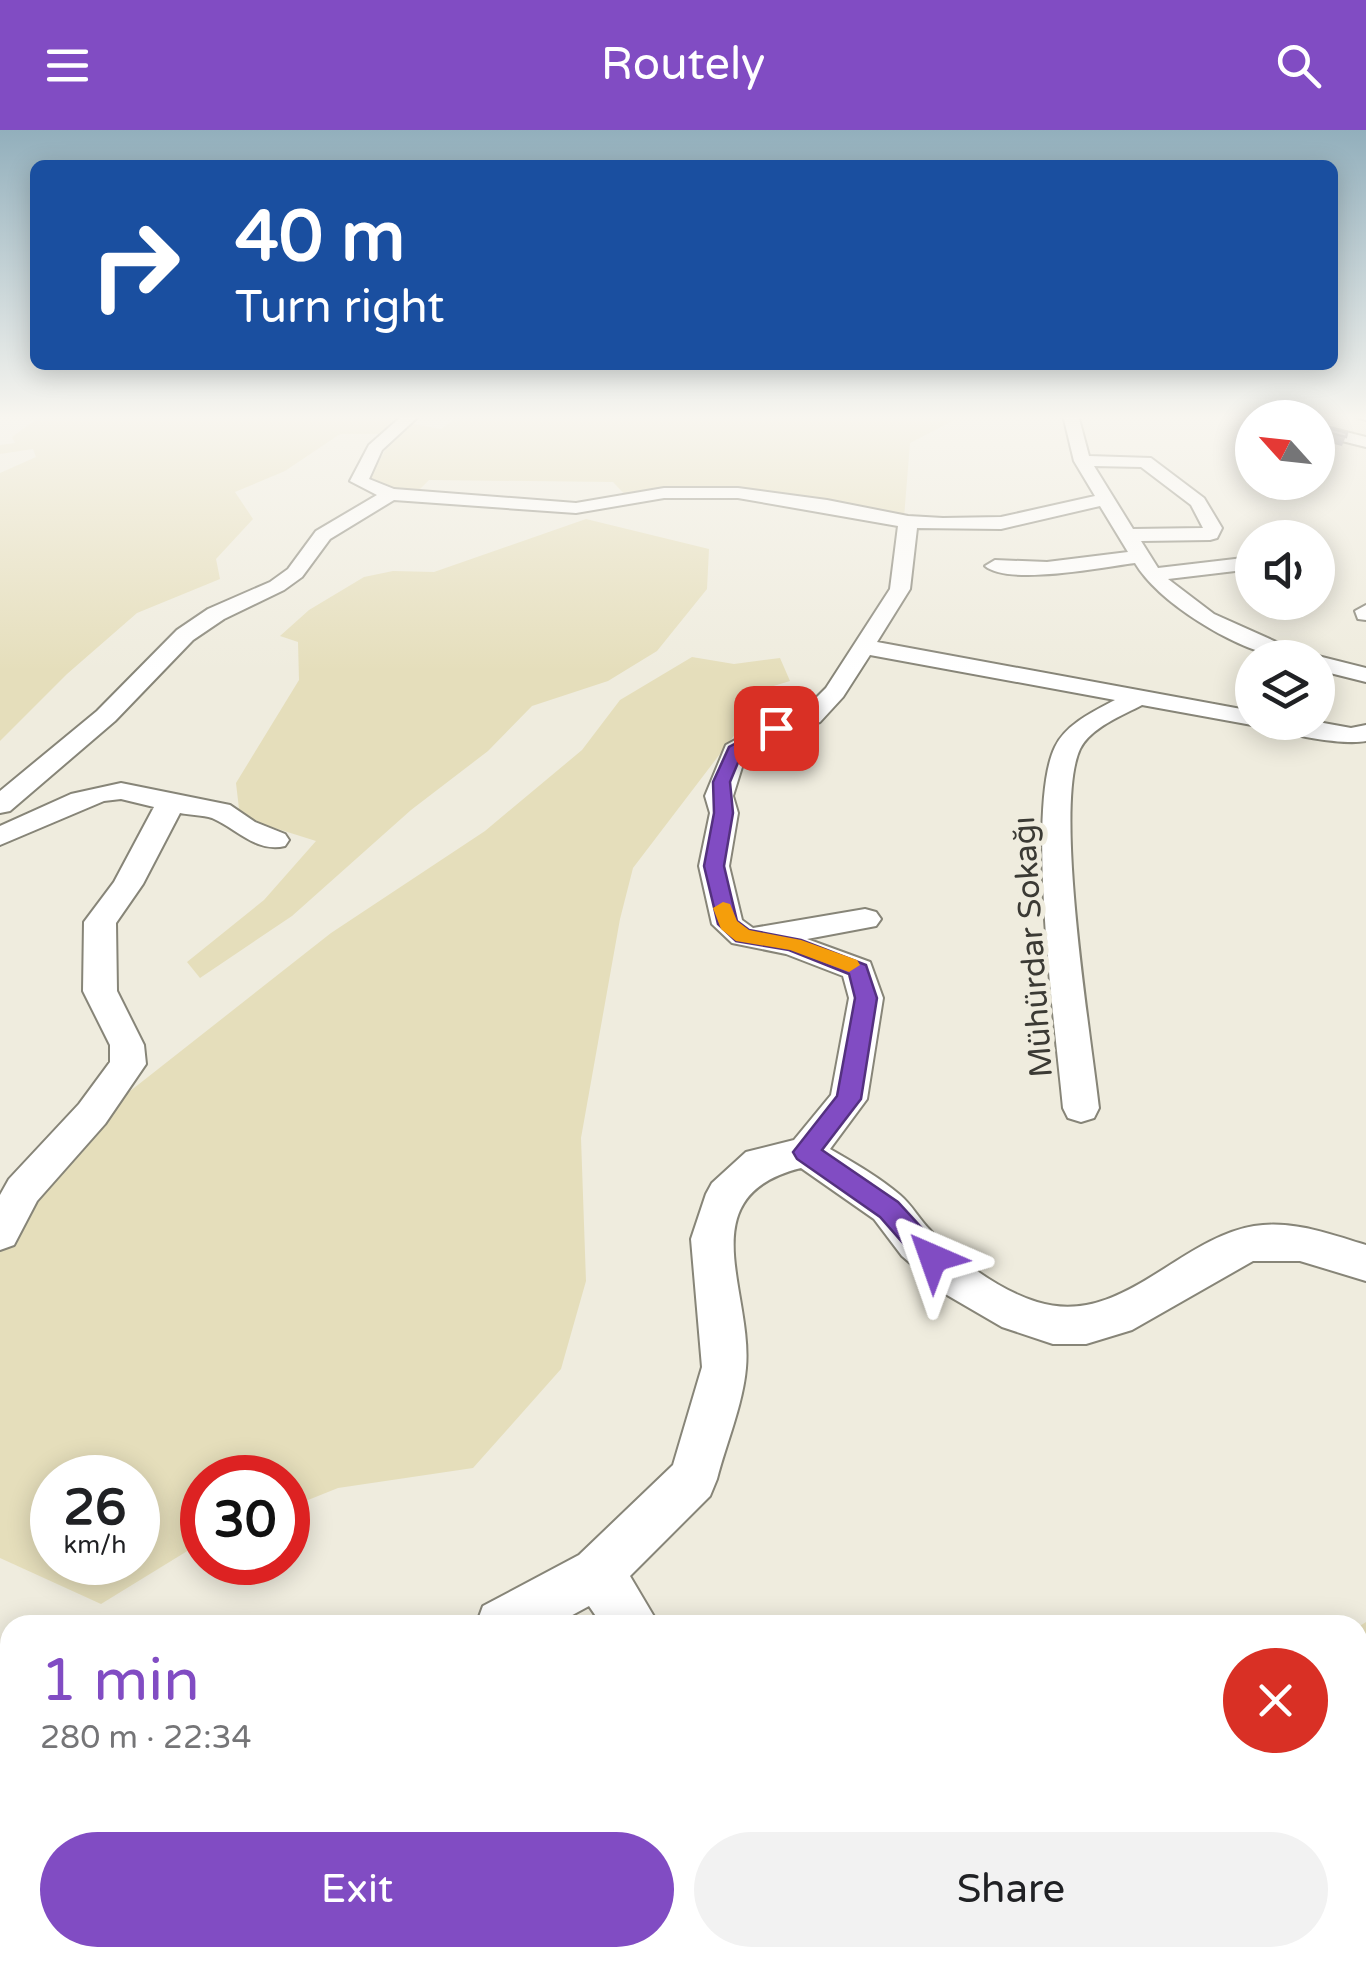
<!DOCTYPE html>
<html lang="en">
<head>
<meta charset="utf-8">
<style>
	body { margin:0; font-family:"Varela Round",sans-serif; background:#f2f2f2; color:#202124; height:100vh; display:flex; flex-direction:column; font-size:38px; white-space:nowrap }
	* { box-sizing:border-box; margin:0 }
	p { font-size:32px; color:#757577 }
	.icon { flex:none; width:55px; height:55px; fill:none; stroke:currentColor; stroke-width:2; stroke-linecap:round; stroke-linejoin:round }
	.map { position:relative; flex:1; overflow:hidden }
	.details { position:absolute; left:0px; top:1485px; width:1368px; height:352px; display:flex; flex-direction:column; background:#fff; border-radius:30px 30px 0 0; box-shadow:0 5px 25px #0003 }
	.details>* { flex:none }
	.guide { position:absolute; left:30px; top:30px; width:1308px; height:210px; border-radius:15px; box-shadow:0 5px 25px #0003; background:#1a4fa0; color:#fff; overflow:hidden }
	.needle { width:65px; rotate:297deg }
	.buttons { position:absolute; left:1235px; top:270px; display:grid; gap:20px }
	.buttons a { display:grid; place-items:center; width:100px; height:100px; border-radius:50%; background:#fff; box-shadow:0 5px 25px #0003; font-size:50px }
	.speed { position:absolute; left:30px; top:1325px; display:flex; gap:20px; font-size:50px; font-weight:700; text-align:center }
	.speed>* { display:grid; place-content:center; width:130px; height:130px; border-radius:50%; background:#fff; box-shadow:0 5px 25px #0003; line-height:1 }
	.speed small { font-size:25px; font-weight:400 }
	.speed .limit { border:15px solid #d22; background:#fff; color:#111 }
	.pin { position:absolute; display:grid; place-items:center; width:85px; height:85px; color:#fff; margin:-42px; border-radius:20px; box-shadow:0 5px 15px #0006 }
	.me { position:absolute; width:110px; margin:-55px; rotate:317deg; stroke-linejoin:round; filter:drop-shadow(0 0 8px #0008) }
	.turn { display:flex; align-items:center; gap:35px; height:210px; padding:0 40px; font-size:45px }
	.turn .icon { width:130px; height:130px; stroke-width:2.5 }
	.turn b { display:block; font-size:70px; line-height:85px }
	.round { display:grid; place-items:center; flex:none; width:105px; height:105px; border-radius:52px; background:#f2f2f2 }
	.summary { display:flex; align-items:center; justify-content:space-between; height:170px; padding:0 40px }
	h1 { font-size:60px; font-weight:600; line-height:75px; color:#814cc3 }
	.button { display:flex; gap:20px; margin-top:auto; padding:20px 40px }
	.button a { flex:1; height:115px; border-radius:60px; background:#814cc3; color:#fff; font-size:40px; font-weight:600; line-height:115px; text-align:center }
	.button a+a { background:#f2f2f2; color:#202124 }
	header { display:flex; justify-content:space-between; align-items:center; height:130px; padding:0 40px; background:#814cc3; color:#fff; font-size:45px; font-weight:600 }
	.map>svg:first-child { display:block }
	.green { fill:#e5debb; fill-rule:evenodd }
	.lines { fill:none; stroke-linecap:round; stroke-linejoin:round }
	.minor-casing { stroke:#878578; stroke-width:4 }
	.minor { fill:#fff; fill-rule:evenodd }
	.wall { fill:#9b97a2 }
	.building { fill:#b4b0bc; stroke:#7e7b84; stroke-width:2.5 }
	.route { fill:#814cc3; stroke:#54317f; stroke-width:2.5 }
	.slow { fill:#f59e0b }
	.labels { text-anchor:middle; dominant-baseline:central; stroke-width:10; stroke-linejoin:round; paint-order:stroke }
	.street-label { font-size:32px; fill:#3b3a34; stroke:#efecde }
</style>
</head>
<body>
<header><svg class="icon" aria-label="menu" viewBox="0 0 24 24"><path d="M4 6h16M4 12h16M4 18h16"/></svg>Routely<svg class="icon" aria-label="search" viewBox="0 0 24 24"><circle cx="10" cy="10" r="6"/><path d="M15 15l6 6"/></svg></header>
<div class="map">
<svg width="1366" height="1836" viewBox="0 0 1366 1836">
	<rect width="100%" height="100%" fill="#efecde"/>
	<!-- green -->
	<path class="green" d="M 32,285 L 399,285 L 379,304 L 340,304 L 285,341 L 235,362 L 253,389 L 216,429 L 220,449 L 137,483 L 67,544 L 0,611 L 0,343 L 36,327 L 33,319 L 0,324 L 0,315 L 15,313 L 12,307 L 34,291 Z
		M 461,285 L 964,285 L 910,313 L 904,388 L 670,362 L 628,368 L 613,352 L 429,350 L 415,364 L 367,351 L 402,292 L 441,299 Z
		M 586,389 L 709,419 L 707,459 L 657,521 L 608,551 L 532,576 L 488,621 L 411,680 L 292,786 L 200,848 L 187,832 L 264,770 L 316,711 L 240,687 L 236,653 L 299,550 L 298,512 L 280,506 L 309,480 L 364,447 L 393,441 L 434,442 Z
		M 692,527 L 734,534 L 780,528 L 790,551 L 744,565 L 739,599 L 633,738 L 620,789 L 581,1008 L 586,1151 L 561,1239 L 473,1338 L 338,1358 L 288,1378 L 288,1348 L 202,1348 L 202,1412 L 101,1474 L 0,1428 L 0,1090 L 45,1028 L 331,803 L 485,701 L 582,620 L 620,570 ZM 52,1348 L 138,1348 L 138,1432 L 52,1432 Z
		M 1366,1492 L 1366,1836 L 982,1836 L 988,1828 L 1358,1828 L 1358,1497 Z"/>
	<g class="lines">
		<defs>
			<path id="minor" d="M 403,285 L 420,285 L 382,320 L 369,349 L 394,359 L 576,373 L 664,358 L 738,358 L 827,370 L 908,386 L 943,388 L 1001,387 L 1095,366 L 1074,331 L 1063,285 L 1078,285 L 1089,326 L 1151,328 L 1204,368 L 1222,398 L 1217,408 L 1210,410 L 1141,411 L 1158,438 L 1252,427 L 1252,439 L 1168,449 L 1214,484 L 1312,528 C 1302,528 1290,529 1280,527 C 1233,518 1159,473 1135,433 C 1103,437 1009,456 985,436 L 995,430 L 1047,432 L 1128,422 L 1100,376 L 1001,399 L 917,398 L 910,459 L 877,512 L 1252,581 L 1252,592 L 1261,592 L 1252,595 L 1142,575 C 1123,585 1090,598 1080,619 C 1053,677 1091,906 1099,978 L 1094,988 L 1081,992 L 1068,988 L 1063,978 C 1056,902 1025,679 1055,617 C 1066,594 1094,581 1115,570 L 870,525 L 843,567 L 820,592 L 785,603 L 746,624 L 733,666 L 738,683 L 729,736 L 742,790 L 753,798 L 865,779 L 876,782 L 881,789 L 876,796 L 807,809 L 870,832 L 883,868 L 867,969 L 830,1019 C 854,1033 879,1047 900,1065 C 912,1075 919,1089 930,1100 C 957,1129 998,1160 1037,1172 C 1121,1198 1177,1109 1254,1096 C 1293,1090 1329,1104 1366,1115 L 1366,1151 L 1300,1131 L 1253,1131 L 1132,1200 L 1086,1214 L 1053,1214 L 1002,1197 L 947,1165 L 902,1126 L 874,1089 L 801,1038 C 688,1066 753,1161 746,1238 C 743,1274 726,1314 717,1349 L 710,1366 L 630,1446 L 659,1495 L 602,1495 L 589,1476 L 554,1495 L 476,1495 L 483,1476 L 579,1425 L 673,1335 L 702,1237 L 691,1109 L 706,1064 L 712,1053 L 746,1022 L 794,1010 L 831,965 L 849,868 L 843,846 L 786,824 L 732,813 L 712,794 L 699,736 L 710,683 L 705,666 L 726,615 L 767,593 L 802,582 L 826,558 L 890,459 L 898,396 L 738,368 L 664,368 L 576,383 L 394,370 L 330,409 L 302,447 L 284,460 L 224,489 L 193,510 L 115,591 L 10,681 L 0,683 L 0,661 L 97,581 L 177,500 L 208,479 L 270,452 L 288,439 L 316,401 L 377,365 L 350,351 L 369,315 ZM 1094,336 L 1141,337 L 1191,375 L 1203,398 L 1133,399 Z
				M 1258,285 L 1281,285 L 1283,288 L 1260,288 Z
				M 1356,285 L 1366,285 L 1366,290 L 1359,288 Z
				M 1318,295 L 1366,307 L 1366,317 L 1318,305 Z
				M 1366,475 L 1366,490 L 1358,489 L 1355,481 Z
				M 1318,526 L 1366,538 L 1366,552 L 1318,540 L 1318,528 L 1312,528 Z
				M 1265,592 L 1318,592 L 1351,598 L 1366,595 L 1366,611 C 1346,615 1279,606 1265,592 Z
				M 121,653 L 230,675 L 255,692 L 285,704 L 289,710 L 285,716 C 256,723 236,698 212,688 C 203,685 190,685 180,683 L 143,754 L 116,793 L 117,861 L 144,915 L 146,934 L 105,994 L 37,1071 L 14,1115 L 0,1120 L 0,1065 L 9,1049 L 79,974 L 110,932 L 110,915 L 83,861 L 84,792 L 114,752 L 154,677 L 121,669 L 104,671 L 0,715 L 0,696 L 71,664 Z
				M 0,1739 L 10,1743 L 10,1828 L 28,1828 L 10,1836 L 0,1836 Z"/>
		</defs>
		<!-- minor casing -->
		<use href="#minor" class="minor-casing"/>
		<!-- minor -->
		<use href="#minor" class="minor"/>
	</g>
	<!-- wall -->
	<path class="wall" d="M 1318,295 L 1347,303 L 1342,316 L 1318,310 Z"/>
	<!-- building -->
	<path class="building" d="M 1318,295 L 1347,303 L 1346,307 L 1318,300 Z"/>
	<!-- sky -->
	<linearGradient id="sky" x2="0" y2="1"><stop stop-color="#92afbc"/><stop offset="0.53" stop-color="#f8f6f0"/><stop offset="1" stop-color="#f8f6f0" stop-opacity="0"/></linearGradient>
	<rect width="1366" height="542" fill="url(#sky)"/>
	<!-- route -->
	<path class="route" d="M 771,595 L 785,598 L 742,623 L 730,652 L 733,683 L 724,736 L 737,791 L 749,800 L 801,810 L 866,835 L 877,868 L 861,969 L 822,1020 L 898,1072 L 942,1120 L 946,1128 L 942,1136 L 933,1139 L 923,1136 L 880,1087 L 797,1029 L 793,1022 L 837,966 L 855,868 L 849,844 L 789,820 L 736,811 L 718,794 L 704,736 L 714,683 L 713,652 L 729,617 Z"/>
	<!-- slow -->
	<path class="slow" d="M 723,772 L 730,774 L 737,791 L 749,800 L 801,810 L 857,830 L 860,835 L 849,842 L 790,820 L 736,811 L 721,799 L 713,778 Z"/>
	<g class="labels">
		<!-- street labels -->
		<g class="street-label">
			<text transform="translate(1033 817) rotate(-94)">Mühürdar Sokağı</text>
		</g>
	</g>
</svg>
<div class="buttons">
<a><svg class="needle" viewBox="-14 -14 28 28"><path d="M0-13l5 13h-10z" fill="#e53935"/><path d="M0 13l5-13h-10z" fill="#757577"/></svg></a>
<a><svg class="icon" aria-label="sound" viewBox="0 0 24 24"><path d="M4 9h4l5-4v14l-5-4H4zM17 9q2 3 0 6"/></svg></a>
<a><svg class="icon" aria-label="layers" viewBox="0 0 24 24"><path d="M12 4l9 5-9 5-9-5zM3 14l9 5 9-5"/></svg></a>
</div>
<div class="speed"><div>26<small>km/h</small></div><div class="limit">30</div></div>
<div class="pin" style="left:776px;top:598px;background:#d93025"><svg class="icon" aria-label="arrive" viewBox="0 0 24 24"><path d="M6 21V4h12l-3 4 3 4H6"/></svg></div>
<svg class="me" style="left:933px;top:1128px" viewBox="-20 -20 40 40"><path d="M0-17L14 15 0 8-14 15z" fill="#814cc3" stroke="#fff" stroke-width="4"/></svg>
<div class="guide">
<div class="turn"><svg class="icon" aria-label="right" viewBox="0 0 24 24"><path d="M7 20v-9h11M14 6l5 5-5 5"/></svg><div><b>40 m</b>Turn right</div></div>
</div>
<section class="details">
<div class="summary"><div><h1>1 min</h1><p>280 m · 22:34</p></div><a class="round" style="background:#d93025;color:#fff"><svg class="icon" aria-label="close" viewBox="0 0 24 24"><path d="M6 6l12 12M18 6L6 18"/></svg></a></div>
<div class="button"><a>Exit</a><a>Share</a></div>
</section>
</div>
</body>
</html>
